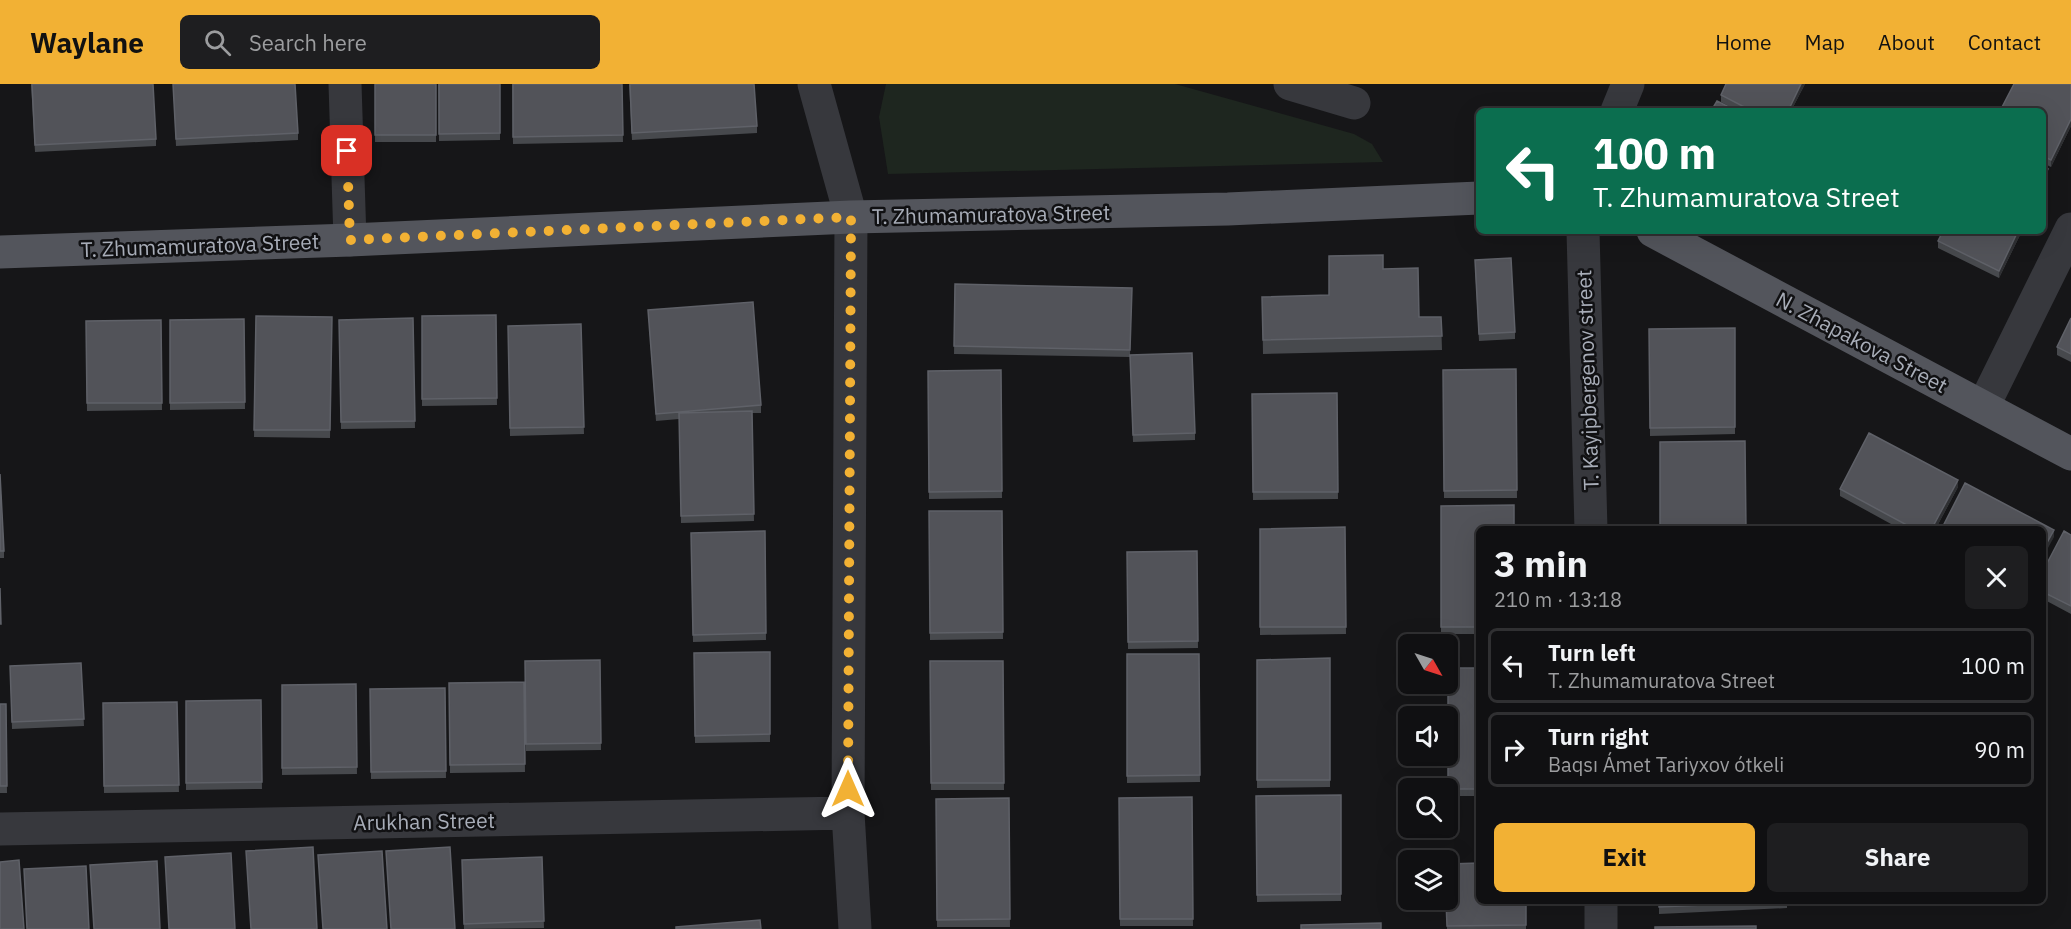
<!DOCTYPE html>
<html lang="en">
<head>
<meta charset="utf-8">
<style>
	body { margin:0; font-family:"IBM Plex Sans",sans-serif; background:#1e1e20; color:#f1f3f6; height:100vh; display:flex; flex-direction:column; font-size:22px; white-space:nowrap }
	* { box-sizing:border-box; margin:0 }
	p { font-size:20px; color:#9c9d9f }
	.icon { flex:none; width:33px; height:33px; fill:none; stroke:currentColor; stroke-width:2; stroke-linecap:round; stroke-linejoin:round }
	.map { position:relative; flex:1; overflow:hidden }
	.panel { position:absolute; left:1476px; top:442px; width:570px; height:378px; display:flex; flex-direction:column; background:#101012; border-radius:9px; box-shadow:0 6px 24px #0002,0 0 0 2px #303032 }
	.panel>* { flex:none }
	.top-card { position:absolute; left:1476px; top:24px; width:570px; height:126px; border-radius:9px; box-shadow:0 6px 24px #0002,0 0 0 2px #303032; background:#0b6e4f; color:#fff; overflow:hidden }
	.needle { width:39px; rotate:129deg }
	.tools { position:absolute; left:1398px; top:550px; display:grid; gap:12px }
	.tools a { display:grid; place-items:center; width:60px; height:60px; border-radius:9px; background:#101012; box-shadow:0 6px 24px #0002,0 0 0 2px #303032; font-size:30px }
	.pin { position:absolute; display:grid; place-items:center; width:51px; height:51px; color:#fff; margin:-26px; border-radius:12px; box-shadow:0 3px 9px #0006 }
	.me { position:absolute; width:66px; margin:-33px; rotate:0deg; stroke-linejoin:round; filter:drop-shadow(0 0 4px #0008) }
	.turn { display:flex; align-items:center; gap:21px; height:126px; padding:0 18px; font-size:27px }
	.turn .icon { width:78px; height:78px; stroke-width:2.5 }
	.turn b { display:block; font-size:42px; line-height:51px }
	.round { display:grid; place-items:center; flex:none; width:63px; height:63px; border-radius:9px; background:#1e1e20 }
	.headline { display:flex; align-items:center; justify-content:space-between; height:102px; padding:0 18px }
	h1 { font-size:36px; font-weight:700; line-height:45px }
	.action { display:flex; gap:12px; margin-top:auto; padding:12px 18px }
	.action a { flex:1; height:69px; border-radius:9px; background:#f2b134; color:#111; font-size:24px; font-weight:700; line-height:69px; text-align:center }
	.action a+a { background:#1e1e20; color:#f1f3f6 }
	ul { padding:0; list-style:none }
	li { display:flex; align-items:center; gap:18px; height:75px; margin:0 12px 9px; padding:0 6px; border:3px solid #303032; border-radius:9px }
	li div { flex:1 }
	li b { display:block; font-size:22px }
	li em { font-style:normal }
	header { display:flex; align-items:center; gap:36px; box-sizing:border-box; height:84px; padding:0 30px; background:#f2b134; color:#111 }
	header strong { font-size:28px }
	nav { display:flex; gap:33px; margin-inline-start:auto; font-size:21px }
	.search { width:420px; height:54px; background:#1e1e20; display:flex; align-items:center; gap:15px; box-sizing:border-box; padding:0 21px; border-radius:9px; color:#9c9d9f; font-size:22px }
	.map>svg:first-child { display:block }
	.green { fill:#1e261f }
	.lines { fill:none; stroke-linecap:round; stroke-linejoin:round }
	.minor { stroke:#37383d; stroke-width:33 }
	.major { stroke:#53555c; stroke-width:33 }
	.wall { fill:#47494d }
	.shaded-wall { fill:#2f3033 }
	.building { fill:#525359; stroke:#5f6168; stroke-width:1.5 }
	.route { stroke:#f2b134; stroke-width:10; stroke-dasharray:0 18 }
	.labels { text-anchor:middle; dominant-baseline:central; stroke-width:5; stroke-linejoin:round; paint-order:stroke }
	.street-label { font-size:21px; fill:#a8adb8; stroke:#111113 }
</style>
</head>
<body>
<header>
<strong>Waylane</strong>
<div class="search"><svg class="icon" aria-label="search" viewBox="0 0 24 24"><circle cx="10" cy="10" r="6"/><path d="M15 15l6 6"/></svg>Search here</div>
<nav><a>Home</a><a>Map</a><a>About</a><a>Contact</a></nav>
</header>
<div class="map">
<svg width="2071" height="845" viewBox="0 0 2071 845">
	<rect width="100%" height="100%" fill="#161618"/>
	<!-- green -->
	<path class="green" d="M 886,0 L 1175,0 L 1354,50 L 1372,60 L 1383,78 L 888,90 L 879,33 Z"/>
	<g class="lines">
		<!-- minor -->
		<path class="minor" d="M 345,0 L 350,156
			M 814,0 L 851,133 L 848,729 L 855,845
			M 1290,0 L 1354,19
			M 1617,27 L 1628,0
			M 1583,147 L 1591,446
			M 1983,323 L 2071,145
			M 0,745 L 848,729
			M 1601,818 L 1601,845"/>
		<!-- major -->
		<path class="major" d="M 1653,147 L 2071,370
			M 0,168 L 350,156 L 851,133 L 1228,125 L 1479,114"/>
	</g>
	<!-- wall -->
	<path class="wall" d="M 31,0 L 156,55 L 156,62 L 35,68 Z
		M 173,0 L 298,49 L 298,56 L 176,62 Z
		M 375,0 L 436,0 L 436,58 L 375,58 Z
		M 438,0 L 500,0 L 500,56 L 439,57 Z
		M 512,0 L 622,0 L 623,58 L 513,60 Z
		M 629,0 L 757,42 L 757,49 L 632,56 Z
		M 1805,0 L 1791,27 L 1738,27 L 1721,18 L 1721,11 Z
		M 2071,0 L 2071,42 L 2051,83 L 2043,79 L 2043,27 Z
		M 1943,147 L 2022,147 L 1999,194 L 1938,164 L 1938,157 Z
		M 1475,183 L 1515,248 L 1515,255 L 1479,257 Z
		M 1383,185 L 1419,233 L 1441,233 L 1442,266 L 1263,270 L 1262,213 L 1329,211 Z
		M 955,200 L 1132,204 L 1130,271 L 1195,349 L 1195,356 L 1133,358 L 1130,273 L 954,270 Z
		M 648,226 L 761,321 L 761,329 L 752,329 L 754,437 L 681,439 L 679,335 L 656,337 Z
		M 496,231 L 497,321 L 422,322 L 422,232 Z
		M 256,232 L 332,233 L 330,354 L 254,353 Z
		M 413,234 L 415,344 L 341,345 L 339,236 Z
		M 2071,234 L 2071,278 L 2057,271 L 2057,263 Z
		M 244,235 L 245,325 L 170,326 L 170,236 Z
		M 161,236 L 162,326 L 87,327 L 86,237 Z
		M 581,240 L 584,350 L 510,352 L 508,242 Z
		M 1735,244 L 1735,350 L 1650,352 L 1649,245 Z
		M 1516,285 L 1517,414 L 1444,414 L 1443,286 Z
		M 1001,286 L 1002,414 L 929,415 L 928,287 Z
		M 1337,309 L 1338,415 L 1253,416 L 1252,310 Z
		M 0,390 L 4,467 L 4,474 L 0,474 Z
		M 1958,403 L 1935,446 L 1902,446 L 1840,412 L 1840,405 Z
		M 1441,422 L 1479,446 L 1479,550 L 1441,550 Z
		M 929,427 L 1002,427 L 1003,555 L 930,556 Z
		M 1345,443 L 1346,550 L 1260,551 L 1260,445 Z
		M 765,447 L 766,556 L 693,558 L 691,449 Z
		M 2071,451 L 2071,530 L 2043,515 L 2043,487 Z
		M 1197,467 L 1198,564 L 1128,565 L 1127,468 Z
		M 770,568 L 770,658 L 695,659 L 694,569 Z
		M 1127,570 L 1199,570 L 1200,698 L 1127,699 Z
		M 1330,574 L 1330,703 L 1257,704 L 1257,576 Z
		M 600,576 L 601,666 L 526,667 L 525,577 Z
		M 930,577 L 1003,577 L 1004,706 L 931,706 Z
		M 81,579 L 84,642 L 12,645 L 10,582 Z
		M 1448,584 L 1479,584 L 1479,712 L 1448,712 Z
		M 524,598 L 525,688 L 450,689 L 449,599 Z
		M 356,600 L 357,690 L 282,691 L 282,601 Z
		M 445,604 L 446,694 L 371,695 L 370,605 Z
		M 261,616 L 262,705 L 186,706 L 186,617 Z
		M 177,618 L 179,708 L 104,709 L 103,619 Z
		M 0,620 L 6,620 L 7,709 L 0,709 Z
		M 1341,711 L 1341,817 L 1257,818 L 1256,712 Z
		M 1192,713 L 1193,842 L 1120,842 L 1119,714 Z
		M 1009,714 L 1010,843 L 937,843 L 936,715 Z
		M 542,773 L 544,844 L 464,845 L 462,776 Z
		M 1446,816 L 1526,818 L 1526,845 L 1447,845 Z
		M 1659,818 L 1787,818 L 1787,824 L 1659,830 Z"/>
	<!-- shaded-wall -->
	<path class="shaded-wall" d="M 1801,0 L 1805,0 L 1791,27 L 1788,27 Z
		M 2071,35 L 2071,42 L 2051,83 L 2051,76 Z
		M 2048,85 L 2048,92 L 2043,103 L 2043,96 Z
		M 2018,147 L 2022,147 L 1999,194 L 1999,187 Z
		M 1958,396 L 1958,403 L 1935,446 L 1931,446 Z
		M 2054,446 L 2054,453 L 2043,473 L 2043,466 Z"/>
	<!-- building -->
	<path class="building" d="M 32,0 L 153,0 L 156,55 L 35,61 Z
		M 173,0 L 295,0 L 298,49 L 176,55 Z
		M 375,0 L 436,0 L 436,51 L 375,51 Z
		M 439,0 L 500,0 L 500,49 L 439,50 Z
		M 513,0 L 622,0 L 623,51 L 513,53 Z
		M 630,0 L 754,0 L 757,42 L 632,49 Z
		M 1726,0 L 1801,0 L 1788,27 L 1752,27 L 1721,11 Z
		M 2014,0 L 2071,0 L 2071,35 L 2051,76 L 2043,72 L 2043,27 L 2000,27 Z
		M 1717,17 L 1737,27 L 1711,27 Z
		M 2043,83 L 2048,85 L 2043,96 Z
		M 1943,147 L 2018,147 L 1999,187 L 1938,157 Z
		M 1383,171 L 1383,185 L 1418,184 L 1419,233 L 1441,233 L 1442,252 L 1263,256 L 1262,213 L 1329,211 L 1329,172 Z
		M 1511,174 L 1515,248 L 1479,250 L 1475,176 Z
		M 955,200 L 1132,204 L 1130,266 L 954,262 Z
		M 753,218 L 761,321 L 656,330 L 648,226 Z
		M 496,231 L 497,314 L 422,315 L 422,232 Z
		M 256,232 L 332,233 L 330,346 L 254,346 Z
		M 413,234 L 415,337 L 341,338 L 339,236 Z
		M 2071,234 L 2071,270 L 2057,263 Z
		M 244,235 L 245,318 L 170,319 L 170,236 Z
		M 161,236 L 162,319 L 87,319 L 86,237 Z
		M 581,240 L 584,343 L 510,344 L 508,242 Z
		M 1735,244 L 1735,343 L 1650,344 L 1649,245 Z
		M 1192,269 L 1195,349 L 1133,351 L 1130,271 Z
		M 1516,285 L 1517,406 L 1444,407 L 1443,286 Z
		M 1001,286 L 1002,407 L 929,408 L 928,287 Z
		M 1337,309 L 1338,408 L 1253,408 L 1252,310 Z
		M 752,327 L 754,430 L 681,432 L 679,329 Z
		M 1869,349 L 1958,396 L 1931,446 L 1916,446 L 1840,405 Z
		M 1745,357 L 1746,446 L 1660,446 L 1660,358 Z
		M 0,390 L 4,467 L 0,467 Z
		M 1965,399 L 2054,446 L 2043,466 L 2043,446 L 1941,446 Z
		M 1514,421 L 1514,446 L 1479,446 L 1479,543 L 1441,543 L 1441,422 Z
		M 929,427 L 1002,427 L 1003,548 L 930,549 Z
		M 1345,443 L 1346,543 L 1260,543 L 1260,445 Z
		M 765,447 L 766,549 L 693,551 L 691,449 Z
		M 2064,447 L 2071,451 L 2071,522 L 2043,508 L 2043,487 Z
		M 1197,467 L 1198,557 L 1128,558 L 1127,468 Z
		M 0,504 L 1,540 L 0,540 Z
		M 770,568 L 770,650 L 695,652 L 694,569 Z
		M 1127,570 L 1199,570 L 1200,691 L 1127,692 Z
		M 1330,574 L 1330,696 L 1257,696 L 1257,576 Z
		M 600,576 L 601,659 L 526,660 L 525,577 Z
		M 930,577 L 1003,577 L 1004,699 L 931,699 Z
		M 81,579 L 84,635 L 12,638 L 10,582 Z
		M 1448,584 L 1479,584 L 1479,705 L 1448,705 Z
		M 524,598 L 525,680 L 450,681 L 449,599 Z
		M 356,600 L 357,683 L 282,684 L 282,601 Z
		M 445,604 L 446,687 L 371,688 L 370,605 Z
		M 261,616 L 262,698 L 186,699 L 186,617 Z
		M 177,618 L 179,701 L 104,702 L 103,619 Z
		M 0,620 L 6,620 L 7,702 L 0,702 Z
		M 1341,711 L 1341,810 L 1257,811 L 1256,712 Z
		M 1192,713 L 1193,835 L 1120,835 L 1119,714 Z
		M 1009,714 L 1010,835 L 937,836 L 936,715 Z
		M 313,763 L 317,845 L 251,845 L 246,767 Z
		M 450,763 L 455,845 L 391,845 L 386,767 Z
		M 382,767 L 387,845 L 323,845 L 318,771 Z
		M 231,769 L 235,845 L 169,845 L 165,773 Z
		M 542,773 L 544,837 L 464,840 L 462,776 Z
		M 19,776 L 24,845 L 0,845 L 0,778 Z
		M 157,777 L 160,845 L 94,845 L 90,781 Z
		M 1479,779 L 1479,818 L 1526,818 L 1526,841 L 1447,842 L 1446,816 L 1448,816 L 1448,780 Z
		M 86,782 L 89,845 L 27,845 L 24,785 Z
		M 1659,818 L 1773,818 L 1659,823 Z
		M 760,836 L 761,845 L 676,845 L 676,843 Z
		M 1381,839 L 1381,845 L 1301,845 L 1301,841 Z
		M 1756,842 L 1756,845 L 1655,845 L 1655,843 Z"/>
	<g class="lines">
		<!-- route -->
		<path class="route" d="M 347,67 L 350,156 L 851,133 L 848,705"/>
	</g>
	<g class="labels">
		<!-- street labels -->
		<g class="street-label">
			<text transform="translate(991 130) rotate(-1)">T. Zhumamuratova Street</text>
			<text transform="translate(200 161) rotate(-2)">T. Zhumamuratova Street</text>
			<text transform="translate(1862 258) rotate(28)">N. Zhapakova Street</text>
			<text transform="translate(1587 296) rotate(-92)">T. Kayipbergenov street</text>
			<text transform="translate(424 737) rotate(-1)">Arukhan Street</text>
		</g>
	</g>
</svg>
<div class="tools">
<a><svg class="needle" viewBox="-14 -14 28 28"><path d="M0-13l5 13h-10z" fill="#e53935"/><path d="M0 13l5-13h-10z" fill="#9c9d9f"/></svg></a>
<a><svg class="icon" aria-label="sound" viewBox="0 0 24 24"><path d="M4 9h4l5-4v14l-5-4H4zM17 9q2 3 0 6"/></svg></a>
<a><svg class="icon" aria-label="search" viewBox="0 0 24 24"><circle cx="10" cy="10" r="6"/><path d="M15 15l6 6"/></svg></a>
<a><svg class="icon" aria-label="layers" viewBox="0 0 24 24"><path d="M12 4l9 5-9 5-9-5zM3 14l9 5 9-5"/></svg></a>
</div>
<div class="pin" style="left:347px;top:67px;background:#d93025"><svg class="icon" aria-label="arrive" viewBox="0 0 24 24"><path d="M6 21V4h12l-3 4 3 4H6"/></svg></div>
<svg class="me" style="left:848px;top:705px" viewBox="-20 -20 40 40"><path d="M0-17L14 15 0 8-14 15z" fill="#f2b134" stroke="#fff" stroke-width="4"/></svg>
<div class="top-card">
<div class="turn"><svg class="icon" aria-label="left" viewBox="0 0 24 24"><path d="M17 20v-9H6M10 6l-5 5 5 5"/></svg><div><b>100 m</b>T. Zhumamuratova Street</div></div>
</div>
<section class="panel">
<div class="headline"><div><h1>3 min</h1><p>210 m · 13:18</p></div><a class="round"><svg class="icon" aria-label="close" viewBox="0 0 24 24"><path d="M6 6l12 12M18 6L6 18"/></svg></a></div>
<ul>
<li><svg class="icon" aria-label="left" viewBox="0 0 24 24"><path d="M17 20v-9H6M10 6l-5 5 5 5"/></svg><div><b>Turn left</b><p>T. Zhumamuratova Street</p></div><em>100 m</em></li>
<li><svg class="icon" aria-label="right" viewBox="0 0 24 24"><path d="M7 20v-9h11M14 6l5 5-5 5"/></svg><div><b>Turn right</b><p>Baqsı Ámet Tariyxov ótkeli</p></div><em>90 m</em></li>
</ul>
<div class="action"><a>Exit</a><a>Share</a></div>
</section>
</div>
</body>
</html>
